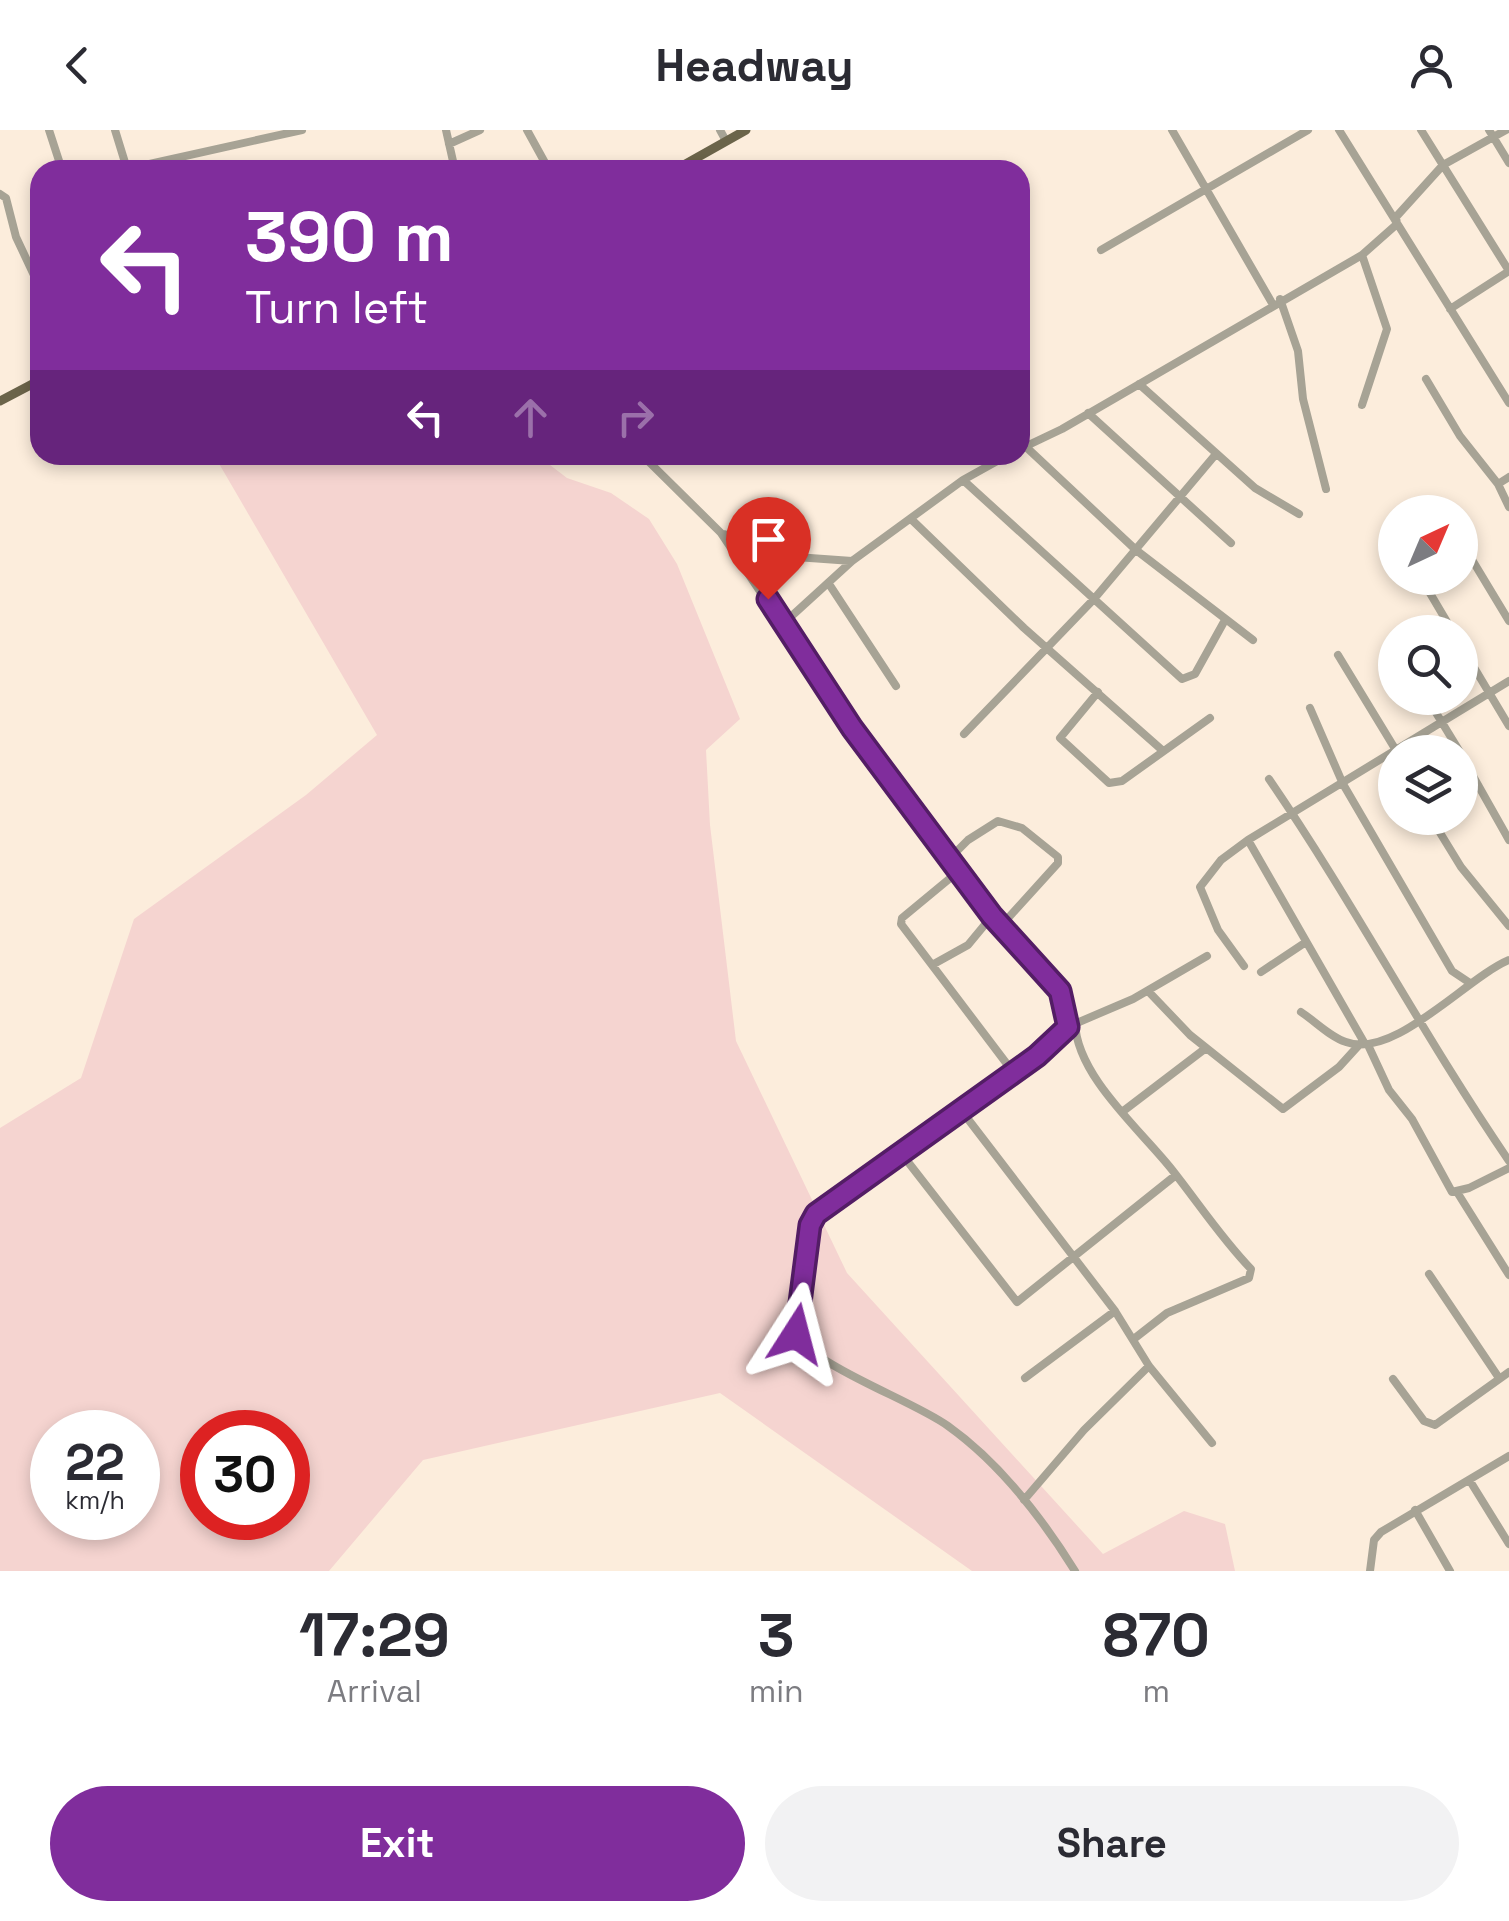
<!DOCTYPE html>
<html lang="en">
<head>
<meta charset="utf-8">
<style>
	body { margin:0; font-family:"Space Grotesk",sans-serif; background:#f2f2f3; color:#2b2b33; height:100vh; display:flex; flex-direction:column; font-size:38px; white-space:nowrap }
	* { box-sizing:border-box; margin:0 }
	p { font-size:32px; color:#7c7c81 }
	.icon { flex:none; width:55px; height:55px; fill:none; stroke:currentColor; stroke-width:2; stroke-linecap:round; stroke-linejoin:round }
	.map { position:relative; height:1441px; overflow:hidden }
	.details { display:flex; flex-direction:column; background:#fff; flex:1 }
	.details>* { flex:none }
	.guide { position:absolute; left:30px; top:30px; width:1000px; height:305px; border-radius:30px; box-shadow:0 5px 15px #0003; background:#802d9c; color:#fff; overflow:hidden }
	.needle { width:65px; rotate:44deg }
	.buttons { position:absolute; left:1378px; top:365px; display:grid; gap:20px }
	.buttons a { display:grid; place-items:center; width:100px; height:100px; border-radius:50%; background:#fff; box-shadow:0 5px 15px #0003; font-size:50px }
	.speed { position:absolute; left:30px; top:1280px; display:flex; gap:20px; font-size:50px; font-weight:700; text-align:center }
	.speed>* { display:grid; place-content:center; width:130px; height:130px; border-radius:50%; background:#fff; box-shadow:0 5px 15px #0003; line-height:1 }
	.speed small { font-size:25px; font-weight:400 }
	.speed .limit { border:15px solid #d22; background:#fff; color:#111 }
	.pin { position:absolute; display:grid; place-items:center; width:85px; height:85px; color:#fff; margin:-102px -42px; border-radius:50% 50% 50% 0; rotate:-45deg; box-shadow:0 0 10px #0007 }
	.pin .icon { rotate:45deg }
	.me { position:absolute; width:110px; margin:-55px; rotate:9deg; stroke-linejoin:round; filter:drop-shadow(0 0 8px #0008) }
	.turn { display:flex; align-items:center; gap:35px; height:210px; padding:0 50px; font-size:45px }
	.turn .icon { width:130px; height:130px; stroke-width:2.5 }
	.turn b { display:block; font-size:70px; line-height:85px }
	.lanes { display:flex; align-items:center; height:95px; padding:0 50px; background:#0003; justify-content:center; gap:50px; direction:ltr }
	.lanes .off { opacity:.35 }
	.eta { display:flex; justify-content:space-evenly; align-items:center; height:170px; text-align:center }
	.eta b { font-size:60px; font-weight:700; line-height:70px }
	.button { display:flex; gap:20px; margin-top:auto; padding:20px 50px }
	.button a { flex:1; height:115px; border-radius:60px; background:#802d9c; color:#fff; font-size:40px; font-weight:700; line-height:115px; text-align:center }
	.button a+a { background:#f2f2f3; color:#2b2b33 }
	header { display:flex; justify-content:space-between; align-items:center; height:130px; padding:0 50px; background:#fff; font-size:45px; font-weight:700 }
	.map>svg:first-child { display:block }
	.green { fill:#f5d4d0; fill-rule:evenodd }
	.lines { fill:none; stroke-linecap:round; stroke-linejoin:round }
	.minor { stroke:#a7a395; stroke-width:8 }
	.major { stroke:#6b644a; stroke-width:9 }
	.route-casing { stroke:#531d65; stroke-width:25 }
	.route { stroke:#802d9c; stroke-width:18 }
</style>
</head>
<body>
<header><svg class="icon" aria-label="back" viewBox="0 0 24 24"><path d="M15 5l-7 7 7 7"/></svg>Headway<svg class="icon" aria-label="person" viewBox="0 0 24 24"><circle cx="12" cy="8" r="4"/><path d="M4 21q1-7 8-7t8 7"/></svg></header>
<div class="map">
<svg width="1509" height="1441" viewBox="0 0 1509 1441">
	<rect width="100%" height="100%" fill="#fceddc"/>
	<!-- green -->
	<path class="green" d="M 214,325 L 537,325 L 567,348 L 611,363 L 649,389 L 677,434 L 740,589 L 706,620 L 710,695 L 736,911 L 847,1143 L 1103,1424 L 1184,1381 L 1225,1394 L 1235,1441 L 972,1441 L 720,1263 L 423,1330 L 329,1441 L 0,1441 L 0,998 L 81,948 L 134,789 L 306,665 L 377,605 ZM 52,1302 L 138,1302 L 138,1388 L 52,1388 ZM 202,1302 L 288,1302 L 288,1388 L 202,1388 Z"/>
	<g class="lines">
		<!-- minor -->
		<path class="minor" d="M 49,0 L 62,40
			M 115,0 L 127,39 L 302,0
			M 446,0 L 455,40
			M 527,0 L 549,40
			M 720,0 L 726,11
			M 1172,0 L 1272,173
			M 1339,0 L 1509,273
			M 1421,0 L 1509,141
			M 1489,0 L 1509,33
			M 449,14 L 480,0
			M 0,64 L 6,68 L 16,107 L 40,158
			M 1101,120 L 1308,0
			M 1280,169 L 1298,221 L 1303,269 L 1326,359
			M 1450,179 L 1509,141
			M 1426,249 L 1460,306 L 1498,354
			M 1139,254 L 1255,358 L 1299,384
			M 1362,275 L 1387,199 L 1362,125
			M 1088,283 L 1231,413
			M 1025,316 L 1136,420 L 1253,510
			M 1020,319 L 1062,299 L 1362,125 L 1397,94 L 1396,87 L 1443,35 L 1506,0
			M 642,325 L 721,403 L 852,599 L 1000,797 L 1060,861 L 1069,897 L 1059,908 L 829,1073 L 810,1095 L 796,1204 C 817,1238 912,1270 948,1296 C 1000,1333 1042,1388 1075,1441
			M 1509,347 L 1498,354 L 1509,377
			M 963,350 L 1182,549 L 1195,544 L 1225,490
			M 912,390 L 1024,498 L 1162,620
			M 1460,401 L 1471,428 L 1509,491
			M 724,404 L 796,427 L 852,431 L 963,350 L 1008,325
			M 1421,448 L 1453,502
			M 829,454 L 896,556
			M 784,493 L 852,431
			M 1460,514 L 1509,596
			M 1338,525 L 1397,622
			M 1098,562 L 1060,608 L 1109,653 L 1122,651 L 1210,588
			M 1427,568 L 1460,622
			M 1310,578 L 1343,654 L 1452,841 L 1470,853
			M 964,604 L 1094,469 L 1216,324
			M 1460,623 L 1509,710
			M 1269,649 C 1354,773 1424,907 1509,1031
			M 1431,688 L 1461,737 L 1509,796
			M 1248,710 L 1365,914
			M 950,728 L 968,710 L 998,691 L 1022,698 L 1058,727 L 1058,733 L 1000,797
			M 960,740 L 902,788 L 901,794 L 1013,942
			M 932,835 L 968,815 L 992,786
			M 1244,836 L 1218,800 L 1200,757 L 1221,730 L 1248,710 L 1509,551
			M 1261,842 L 1306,812
			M 1148,861 L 1190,905 L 1283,979 L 1339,937 L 1359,915
			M 1301,882 C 1315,891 1330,907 1346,912 C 1394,930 1466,848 1509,830
			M 1075,893 C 1077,947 1142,1001 1173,1041 C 1199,1074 1222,1109 1251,1139 L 1249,1148 L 1167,1183 L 1135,1208
			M 1072,895 L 1133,869 L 1207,826
			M 1368,915 L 1389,960 L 1412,989 L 1452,1062 L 1469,1058 L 1509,1038
			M 961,980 L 1115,1181 L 1149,1236 L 1212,1313
			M 1122,982 L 1206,918
			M 901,1023 L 1017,1172 L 1176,1045
			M 1457,1062 L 1509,1145
			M 1429,1144 L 1499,1248
			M 1025,1248 L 1115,1181
			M 1393,1249 L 1424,1291 L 1435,1295 L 1509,1242
			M 1470,1351 L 1509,1414
			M 1024,1370 L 1084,1300 L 1149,1236
			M 1415,1380 L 1450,1441
			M 1370,1441 L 1374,1410 L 1381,1402 L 1509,1326"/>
		<!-- major -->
		<path class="major" d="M 675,40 L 746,0
			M 0,271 L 40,250"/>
	</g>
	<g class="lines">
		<defs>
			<path id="route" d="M 768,469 L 852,598 L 992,786 L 1060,861 L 1068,897 L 1037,926 L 816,1084 L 810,1095 L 796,1204"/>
		</defs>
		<!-- route casing -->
		<use href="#route" class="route-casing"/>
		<!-- route -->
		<use href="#route" class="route"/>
	</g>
</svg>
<div class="buttons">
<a><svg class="needle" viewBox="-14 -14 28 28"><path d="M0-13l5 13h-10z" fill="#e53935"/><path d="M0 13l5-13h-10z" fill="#7c7c81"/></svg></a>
<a><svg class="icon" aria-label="search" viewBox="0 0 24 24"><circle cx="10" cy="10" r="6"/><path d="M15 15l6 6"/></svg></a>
<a><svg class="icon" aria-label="layers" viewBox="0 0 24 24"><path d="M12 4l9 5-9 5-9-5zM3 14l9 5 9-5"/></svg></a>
</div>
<div class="speed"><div>22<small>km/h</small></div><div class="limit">30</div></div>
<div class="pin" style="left:768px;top:469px;background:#d93025"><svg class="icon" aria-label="arrive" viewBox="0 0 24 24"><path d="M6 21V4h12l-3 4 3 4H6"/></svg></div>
<svg class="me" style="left:796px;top:1204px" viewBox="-20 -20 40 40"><path d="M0-17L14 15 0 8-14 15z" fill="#802d9c" stroke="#fff" stroke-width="4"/></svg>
<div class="guide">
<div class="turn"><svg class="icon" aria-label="left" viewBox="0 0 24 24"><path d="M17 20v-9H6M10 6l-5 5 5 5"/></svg><div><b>390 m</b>Turn left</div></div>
<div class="lanes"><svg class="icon" aria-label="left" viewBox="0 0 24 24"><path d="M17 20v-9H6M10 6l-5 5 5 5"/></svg><svg class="icon off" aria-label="ahead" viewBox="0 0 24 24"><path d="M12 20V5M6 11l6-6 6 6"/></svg><svg class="icon off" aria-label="right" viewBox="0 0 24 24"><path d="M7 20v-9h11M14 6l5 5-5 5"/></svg></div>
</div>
</div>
<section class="details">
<div class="eta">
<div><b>17:29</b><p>Arrival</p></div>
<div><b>3</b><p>min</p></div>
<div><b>870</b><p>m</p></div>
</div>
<div class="button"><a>Exit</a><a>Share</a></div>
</section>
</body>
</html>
